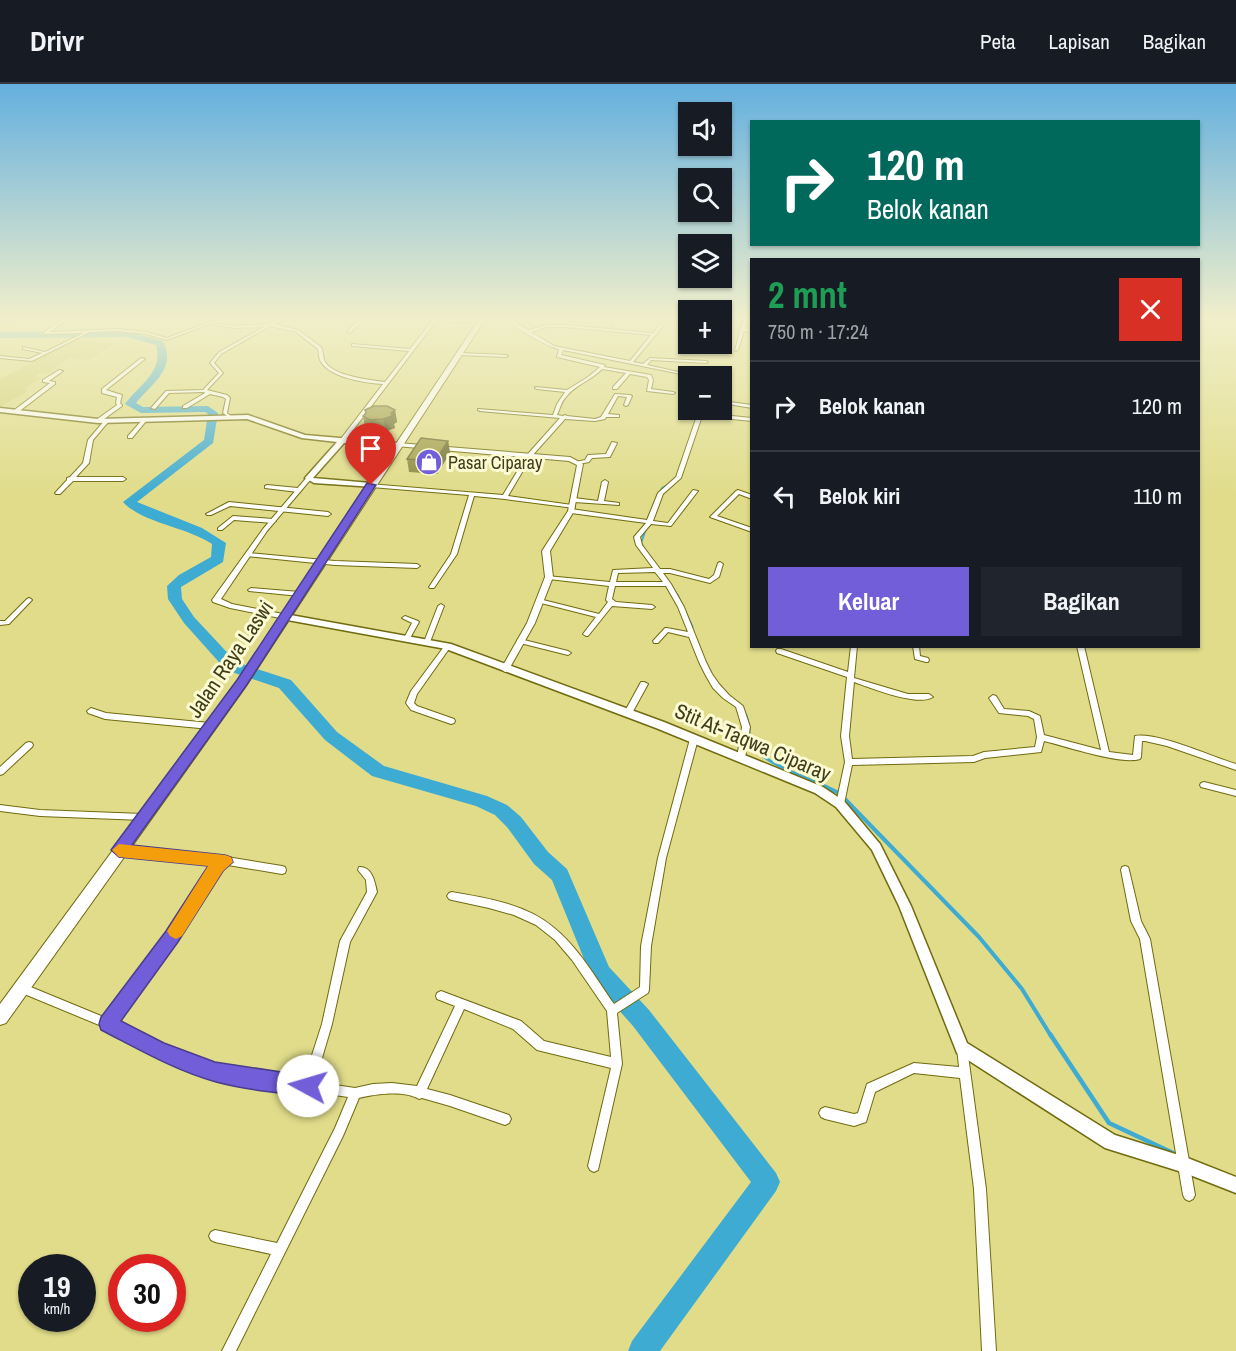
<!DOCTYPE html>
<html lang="id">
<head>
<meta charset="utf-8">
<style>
	body { margin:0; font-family:"Archivo Narrow",sans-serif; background:#20242c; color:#f1f3f6; height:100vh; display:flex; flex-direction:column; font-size:22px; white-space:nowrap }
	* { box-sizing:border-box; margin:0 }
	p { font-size:20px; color:#9ea1a6 }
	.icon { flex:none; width:33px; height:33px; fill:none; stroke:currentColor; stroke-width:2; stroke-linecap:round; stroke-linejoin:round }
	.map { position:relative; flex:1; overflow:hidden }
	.drawer { position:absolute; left:750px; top:174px; width:450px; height:390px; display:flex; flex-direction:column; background:#171b24; border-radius:0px; box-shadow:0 2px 4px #0004 }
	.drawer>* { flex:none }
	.banner { position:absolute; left:750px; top:36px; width:450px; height:126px; border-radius:0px; box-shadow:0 2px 4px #0004; background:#00695c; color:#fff; overflow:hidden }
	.fabs { position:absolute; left:678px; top:18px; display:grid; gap:12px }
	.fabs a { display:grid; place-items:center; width:54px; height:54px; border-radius:0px; background:#171b24; box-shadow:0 2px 4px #0004; font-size:30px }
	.speed { position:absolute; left:18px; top:1170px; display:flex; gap:12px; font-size:30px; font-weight:700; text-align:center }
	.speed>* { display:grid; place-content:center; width:78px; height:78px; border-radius:50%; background:#171b24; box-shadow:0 2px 4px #0004; line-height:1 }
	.speed small { font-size:15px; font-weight:400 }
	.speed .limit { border:9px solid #d22; background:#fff; color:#111 }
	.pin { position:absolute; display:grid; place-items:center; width:51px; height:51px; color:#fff; margin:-62px -26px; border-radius:50% 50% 50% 0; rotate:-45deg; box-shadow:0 0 6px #0007 }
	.pin .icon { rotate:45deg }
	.me { position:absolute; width:66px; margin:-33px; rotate:276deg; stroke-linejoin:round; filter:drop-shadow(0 0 4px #0008) }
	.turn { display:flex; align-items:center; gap:21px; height:126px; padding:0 18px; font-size:27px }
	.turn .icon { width:78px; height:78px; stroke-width:2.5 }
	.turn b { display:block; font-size:42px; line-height:51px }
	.round { display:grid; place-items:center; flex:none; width:63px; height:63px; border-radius:0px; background:#20242c }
	.summary { display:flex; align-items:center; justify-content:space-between; height:102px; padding:0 18px }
	h1 { font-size:36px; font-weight:800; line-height:45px; color:#1e9e55 }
	.action { display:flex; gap:12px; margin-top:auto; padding:12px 18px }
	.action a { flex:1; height:69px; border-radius:0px; background:#715ed8; color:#fff; font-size:24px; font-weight:800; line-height:69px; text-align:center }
	.action a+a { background:#20242c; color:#f1f3f6 }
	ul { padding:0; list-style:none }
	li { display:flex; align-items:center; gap:18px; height:90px; padding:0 18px; border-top:2px solid #363941 }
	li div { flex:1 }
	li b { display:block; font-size:22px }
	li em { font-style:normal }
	header { display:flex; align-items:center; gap:36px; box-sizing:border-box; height:84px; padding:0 30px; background:#171b24; border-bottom:2px solid #363941 }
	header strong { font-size:28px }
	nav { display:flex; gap:33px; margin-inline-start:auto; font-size:21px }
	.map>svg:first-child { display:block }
	.built { fill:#d4d074 }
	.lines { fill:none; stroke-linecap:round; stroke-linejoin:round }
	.stream-far4 { stroke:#3eabd2; stroke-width:1.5 }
	.stream-far3 { stroke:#3eabd2; stroke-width:2 }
	.stream-far2 { stroke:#3eabd2; stroke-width:3 }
	.stream-far1 { stroke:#3eabd2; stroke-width:4 }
	.stream { stroke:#3eabd2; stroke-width:4.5 }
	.river { fill:#3eabd2; fill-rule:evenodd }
	.minor-casing { stroke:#706b0f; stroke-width:2 }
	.tertiary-casing { stroke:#706b0f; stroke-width:2 }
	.secondary-casing { stroke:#706b0f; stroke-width:3 }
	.primary-casing { stroke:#706b0f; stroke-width:2 }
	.minor { fill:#fff; fill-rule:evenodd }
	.tertiary { fill:#fff; fill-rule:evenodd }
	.secondary { fill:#fff; fill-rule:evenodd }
	.primary { fill:#fff; fill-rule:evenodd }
	.wall { fill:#8b8841 }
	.shaded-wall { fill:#716f35 }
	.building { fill:#a29e4c; stroke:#716f35; stroke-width:1.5 }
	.route { fill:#715ed8; stroke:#493d8c; stroke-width:1.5 }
	.slow { fill:#f59e0b }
	.labels { text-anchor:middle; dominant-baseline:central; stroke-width:6; stroke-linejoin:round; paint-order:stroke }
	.far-poi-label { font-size:18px; fill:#3f3e1b; stroke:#fcfbd3; text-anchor:start }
	.street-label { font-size:21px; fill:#3f3e1b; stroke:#fcfbd3 }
</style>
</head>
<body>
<header>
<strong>Drivr</strong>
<nav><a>Peta</a><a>Lapisan</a><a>Bagikan</a></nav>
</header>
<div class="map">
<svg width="1236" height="1267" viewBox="0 0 1236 1267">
	<rect width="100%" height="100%" fill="#e0dc8a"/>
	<!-- built -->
	<path class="built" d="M 78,255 L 115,259 L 88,276 L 71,274 L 57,280 L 60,281 L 47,290 L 40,289 L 35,293 L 42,294 L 27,303 L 26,308 L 0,323 L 0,295 Z"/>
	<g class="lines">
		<!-- stream-far4 -->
		<path class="stream-far4" d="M 508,234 L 520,239 L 527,246
			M 664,286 L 689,292"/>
		<!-- stream-far3 -->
		<path class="stream-far3" d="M 658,412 L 662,404 L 669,400
			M 644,464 L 641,459 L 646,445"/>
		<!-- stream-far2 -->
		<path class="stream-far2" d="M 677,511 L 692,543
			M 744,628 C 751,638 747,648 751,659 C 756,676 811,696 827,703"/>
		<!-- stream-far1 -->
		<path class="stream-far1" d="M 824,702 L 839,709 L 979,853 L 1022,905 L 1051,952"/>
		<!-- stream -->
		<path class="stream" d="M 1050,950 L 1109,1039 L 1173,1069"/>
		<!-- river -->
		<path class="river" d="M 127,247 L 163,257 C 177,284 152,300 136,319 L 143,323 L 208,322 L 218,329 L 213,359 L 137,418 L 202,444 L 226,459 L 223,478 L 181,503 L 182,515 L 194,533 L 236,578 L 291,596 L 337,648 L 384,682 L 487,712 L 507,721 L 521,733 L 548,768 L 567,785 L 609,883 L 649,926 L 776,1089 L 780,1098 L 776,1107 L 660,1267 L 628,1267 L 632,1257 L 751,1098 L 633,942 L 593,897 L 552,796 L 534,780 L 507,743 L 495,731 L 476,722 L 372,692 L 325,656 L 279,604 L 226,586 L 184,539 L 168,515 L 167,502 L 179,491 L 211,473 L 212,460 C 187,443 142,439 123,418 L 204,356 L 208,330 L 205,328 L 141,329 L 125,320 C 139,301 164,288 156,261 L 127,253 L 0,254 L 0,248 Z"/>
		<defs>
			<path id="minor" d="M 16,234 L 22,234 L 13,239 L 0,240 L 0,238 L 11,237 Z
				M 65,234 L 70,234 L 50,248 L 117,245 L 146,248 L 167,254 L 209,238 L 234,242 L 269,240 L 278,234 L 284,234 L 274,240 L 298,246 L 321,263 C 323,267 323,274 325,278 C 334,292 369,296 385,298 L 409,267 L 353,262 L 352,262 L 352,260 L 410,265 L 432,237 L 400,234 L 438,234 L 481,237 L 483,238 L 481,239 L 436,237 L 344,358 L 342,359 L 339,357 L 340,356 L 383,300 C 366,299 331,294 321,278 C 319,275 319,269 318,265 L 296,248 L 270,242 L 221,270 L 214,279 L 223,289 L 207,306 L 227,311 L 230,314 L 227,329 L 232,333 L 230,334 L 223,329 L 226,315 L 223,313 L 210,310 L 187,324 L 183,324 L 183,322 L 205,309 L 204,308 L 169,309 L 155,325 L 151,324 L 166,307 L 203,306 L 219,289 L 210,279 L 219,268 L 264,243 L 234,244 L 209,240 L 167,256 L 146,250 L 117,247 L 90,248 L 32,277 L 0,274 L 0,272 L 29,275 L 42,269 L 23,265 L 23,263 L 45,268 L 84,249 L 44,250 L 44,248 Z
				M 360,234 L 365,234 L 350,249 L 348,249 L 348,247 Z
				M 502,234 L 507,234 L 528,246 L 547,241 L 565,241 L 653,249 L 666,234 L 670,234 L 633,278 L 643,280 L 650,274 L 706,277 L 708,278 L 706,279 L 651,276 L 647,281 L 697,292 L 691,292 L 563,266 L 561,271 L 605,281 L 604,283 L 651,291 L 653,296 L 651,305 L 673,308 L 675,309 L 673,310 L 647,307 L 649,296 L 647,293 L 630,290 L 617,305 L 613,305 L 613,303 L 626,289 L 602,285 C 592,296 575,301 566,313 C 561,318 560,325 557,331 L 563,332 L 565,331 L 567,332 L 595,335 L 601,333 L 615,310 L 630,311 L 632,312 L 628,321 L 626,322 L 624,321 L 627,313 L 618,312 L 608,330 L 619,331 L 619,333 L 606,333 L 605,335 L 595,337 L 565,335 L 531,373 L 508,412 L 572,421 L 575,423 L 574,424 L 505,415 L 474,412 L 457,470 L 434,504 L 430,504 L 429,503 L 451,470 L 469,411 L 371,403 L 369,402 L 369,400 L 503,411 L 527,371 L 560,334 L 480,327 L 478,326 L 478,325 L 553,331 L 557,320 L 565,308 L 537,305 L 535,304 L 535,303 L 567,306 L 588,293 L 600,283 L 557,273 L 559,265 C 544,262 516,243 502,234 ZM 547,243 L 565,243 L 651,251 L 630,277 L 554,262 L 531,248 Z
				M 523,234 L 528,234 L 522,240 L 520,240 L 520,238 Z
				M 614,234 L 618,234 L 613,241 L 611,241 Z
				M 744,234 L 748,234 L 745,244 L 752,246 L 752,248 L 744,247 L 738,266 L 735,267 L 740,246 L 739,245 L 741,244 Z
				M 461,269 L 506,271 L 508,272 L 506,273 L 459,271 L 459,270 Z
				M 141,274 L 145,275 L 106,306 L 122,311 L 120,319 L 122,321 L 122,322 L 100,338 L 96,338 L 96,336 L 117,321 L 116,319 L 117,313 L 102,309 L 102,305 Z
				M 59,286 L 63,287 L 49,297 L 55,298 L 55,300 L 17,329 L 13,329 L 13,327 L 50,299 L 43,298 L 43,296 Z
				M 722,317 L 752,321 L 752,324 L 722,319 Z
				M 699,326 L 703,326 L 702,329 L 752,334 L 752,337 L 702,332 L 681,394 L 663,410 L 653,437 L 668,439 L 693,406 L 698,407 L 671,442 L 651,440 L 640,453 L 642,461 L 660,485 L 670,485 L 709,495 L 714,491 L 718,479 L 720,478 L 723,480 L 719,493 L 710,499 L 670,489 L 663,489 L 671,500 L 684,523 L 706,578 L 712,590 L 719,600 L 729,611 L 743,622 L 750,643 L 745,674 L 744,676 L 738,676 L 737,674 L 742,643 L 736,623 L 723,614 L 713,604 L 706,592 L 699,578 L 689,553 L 668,548 L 658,559 L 654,559 L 653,557 L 665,544 L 667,544 L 688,548 L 678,523 L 666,502 L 615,502 L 612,515 L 616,518 L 652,521 L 655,523 L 652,525 L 612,522 L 588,552 L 586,552 L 583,550 L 596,533 L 537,518 L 536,517 L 539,515 L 599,530 L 608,518 L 606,516 L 609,502 L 549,495 L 547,494 L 547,492 L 610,498 L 613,486 L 653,484 L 636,461 L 634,453 L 646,439 L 571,429 L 568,427 L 571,425 L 647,436 L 658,409 L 676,393 ZM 655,488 L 663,498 L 616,498 L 618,489 Z
				M 143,335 L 147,336 L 132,354 L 128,354 L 128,352 Z
				M 105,336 L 109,337 L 93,356 L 89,379 L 76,393 L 123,393 L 126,395 L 123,397 L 73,397 L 60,410 L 56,410 L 55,409 L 67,396 L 67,394 L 70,393 L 83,379 L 88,356 Z
				M 612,358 L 617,359 L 610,373 L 592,374 L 589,378 L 579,380 L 576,378 L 585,376 L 588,371 L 606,370 Z
				M 605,396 L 608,398 L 604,417 L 619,419 L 619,421 L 574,418 L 571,416 L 574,414 L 598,417 L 602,398 Z
				M 267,401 L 298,404 L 301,406 L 298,408 L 265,404 L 265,402 Z
				M 738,406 L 752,411 L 752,415 L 739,410 L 717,432 L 752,444 L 752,448 L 710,433 L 736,407 Z
				M 229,418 L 328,428 L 331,430 L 328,432 L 230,422 L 211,431 L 207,431 L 206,430 Z
				M 233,432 L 273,435 L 276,437 L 273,439 L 234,436 L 222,446 L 218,446 L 218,444 Z
				M 248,469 L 335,477 L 417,480 L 420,482 L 417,484 L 335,481 L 246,472 L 245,471 Z
				M 251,504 L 300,508 L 303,510 L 300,512 L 249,507 L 248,506 Z
				M 29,514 L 31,515 L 32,516 L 31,517 L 9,540 L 0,541 L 0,537 L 5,537 L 27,515 Z
				M 441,520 L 444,522 L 430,558 L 427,560 L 425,560 L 424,558 L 438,522 Z
				M 405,532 L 418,537 L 419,538 L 409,556 L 407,556 L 404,554 L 412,539 L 402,534 Z
				M 518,555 L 520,555 L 568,567 L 571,569 L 568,571 L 520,559 L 518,559 L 517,557 Z
				M 446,560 L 450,560 L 451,562 L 417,610 L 414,619 L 417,622 L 454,635 L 455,637 L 454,639 L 451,640 L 411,626 L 406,619 L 411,607 Z
				M 851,562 L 857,562 L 854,594 L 908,610 L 929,610 L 933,613 C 918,623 871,604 854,598 L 849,652 L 852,675 L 973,672 L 984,668 L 1035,663 L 1037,653 L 1034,635 L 1028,632 L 999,629 L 989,614 L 993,611 L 996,612 L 1004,625 L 1029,627 L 1040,632 L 1044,651 L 1101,666 L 1077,562 L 1084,562 L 1109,668 L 1133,671 L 1135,652 C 1158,648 1212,673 1236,680 L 1236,686 L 1167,662 L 1145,657 L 1142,657 L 1141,673 L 1140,675 C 1121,681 1065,662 1044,657 L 1041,668 L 985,674 L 974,678 L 852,681 L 844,720 L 843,722 L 840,723 L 837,722 L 836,720 L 845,678 L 841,652 L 847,593 L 777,569 L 776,567 L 777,565 L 781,565 L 848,588 Z
				M 913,562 L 919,562 L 920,572 L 928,574 L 929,576 L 928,578 L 926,578 L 915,575 Z
				M 641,598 L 644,598 L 648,600 L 631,631 L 625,631 L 624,629 Z
				M 91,624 L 106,629 L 210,639 L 214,642 L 210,645 L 105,635 L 88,629 L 87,627 Z
				M 694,652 L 698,655 L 666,774 L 651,862 L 649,906 L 648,909 L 617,929 L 622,980 L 598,1086 L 594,1088 L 590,1086 L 588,1082 L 611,984 L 541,967 L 537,966 L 513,945 L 464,925 L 427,1005 L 450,1011 L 509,1031 L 511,1035 L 509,1039 L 505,1041 L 450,1022 L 422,1014 L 419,1015 C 404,1006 376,1010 359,1014 L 343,1052 L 236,1267 L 222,1267 L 271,1170 L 215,1158 L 211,1156 L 209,1152 L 211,1148 L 215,1146 L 277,1159 L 335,1044 L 348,1013 L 215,993 L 155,970 L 104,943 L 17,907 L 16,904 L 17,901 L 21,899 L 106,934 L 169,850 L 214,781 L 119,771 L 116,770 L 115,767 L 116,764 L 119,763 L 224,774 L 227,773 L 282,782 L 285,783 L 286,786 L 285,789 L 282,790 L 228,781 L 222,784 L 175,856 L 115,938 L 162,962 L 215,983 L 304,996 L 322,940 L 340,857 L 367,808 L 366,796 L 358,786 L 359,783 C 372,782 375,798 377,808 L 350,858 L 332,940 L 315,998 L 355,1004 L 373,1000 L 392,999 L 417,1002 L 455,922 L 437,915 L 436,912 L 437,909 L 441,907 L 521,937 L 544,957 L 611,973 L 607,927 L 572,876 L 555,856 L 536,841 L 514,831 L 489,824 L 452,816 L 449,815 L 447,812 L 449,809 L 452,808 C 486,814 526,820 553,843 C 579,864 595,893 614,920 L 640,903 L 641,862 L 658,774 L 690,655 Z
				M 29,658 L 32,659 L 33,661 L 32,663 L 3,690 L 0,691 L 0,683 L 26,659 Z
				M 1204,698 L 1236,706 L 1236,712 L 1201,703 L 1200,701 L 1201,699 Z
				M 0,721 L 40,726 L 143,730 L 146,731 L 147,733 L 146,735 L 143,736 L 40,732 L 0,727 Z
				M 1125,782 L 1128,783 L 1129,786 L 1141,837 L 1150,855 L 1195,1111 L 1193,1115 L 1189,1117 L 1185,1115 L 1183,1111 L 1140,855 L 1131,837 L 1121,786 L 1122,783 Z
				M 962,959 L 966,960 L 967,964 L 986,1105 L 996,1267 L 982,1267 L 974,1105 L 960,994 L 914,989 L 875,1008 L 866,1038 L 854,1042 L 825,1035 L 821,1033 L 819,1029 L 821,1025 L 825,1023 L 854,1030 L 858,1029 L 867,1000 L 914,979 L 959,983 L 957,964 L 958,960 Z"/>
			<path id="tertiary" d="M 398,359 L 570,373 L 583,380 L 574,427 L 550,467 L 553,493 L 535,539 L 508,587 L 505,588 L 501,585 L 527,539 L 545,493 L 542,467 L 568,427 L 577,381 L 569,377 L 396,362 L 396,360 Z
				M 309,392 L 311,393 L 311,395 L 267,447 L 221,515 L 232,520 L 288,531 L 289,533 L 288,535 L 285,535 L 230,524 L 213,518 L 212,516 L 263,445 L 307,393 Z"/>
			<path id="secondary" d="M 0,324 L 98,335 L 248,331 L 305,351 L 398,359 L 402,361 L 398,363 L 344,359 L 313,394 L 371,399 L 374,399 L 374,403 L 314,399 L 305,394 L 337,358 L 302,354 L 247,335 L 98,339 L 0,328 Z
				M 285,530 L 451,560 L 664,638 L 823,703 L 844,717 L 880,760 L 911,822 L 967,959 L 1115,1051 L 1185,1073 L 1236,1093 L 1236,1109 L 1185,1089 L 1105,1064 L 957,969 L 899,822 L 872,766 L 836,723 L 815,709 L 656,644 L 446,565 L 282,535 L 280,533 L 282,531 Z"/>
			<path id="primary" d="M 480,234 L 486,234 L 246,602 L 6,939 L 0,941 L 0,920 L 238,596 Z"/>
		</defs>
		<!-- minor casing -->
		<use href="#minor" class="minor-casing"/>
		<!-- tertiary casing -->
		<use href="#tertiary" class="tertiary-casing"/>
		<!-- secondary casing -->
		<use href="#secondary" class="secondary-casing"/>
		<!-- primary casing -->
		<use href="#primary" class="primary-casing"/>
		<!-- minor -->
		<use href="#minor" class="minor"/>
		<!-- tertiary -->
		<use href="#tertiary" class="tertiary"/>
		<!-- secondary -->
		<use href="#secondary" class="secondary"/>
		<!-- primary -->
		<use href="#primary" class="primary"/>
	</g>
	<!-- wall -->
	<path class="wall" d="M 365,326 L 395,326 L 397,338 L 394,340 L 395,344 L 386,347 L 373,348 L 365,344 L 363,332 L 366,329 Z
		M 448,357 L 450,369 L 437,390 L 409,388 L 407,375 Z"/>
	<!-- shaded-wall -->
	<path class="shaded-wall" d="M 395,326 L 397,338 L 394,340 L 395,344 L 386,347 L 383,335 Z
		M 448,357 L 450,369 L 437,390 L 435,377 Z"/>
	<!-- building -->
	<path class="building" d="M 374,322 L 387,322 L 395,326 L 391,329 L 392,332 L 383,335 L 370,336 L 363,332 L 366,329 L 365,326 Z
		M 421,354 L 448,357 L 435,377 L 407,375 Z"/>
	<!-- sky -->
	<linearGradient id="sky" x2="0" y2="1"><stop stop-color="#64b0df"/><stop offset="0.57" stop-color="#f1efca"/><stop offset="1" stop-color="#f1efca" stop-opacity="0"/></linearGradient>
	<rect width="1236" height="412" fill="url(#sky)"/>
	<!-- route -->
	<path class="route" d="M 367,399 L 376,401 L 246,602 L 132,761 L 225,771 L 231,773 L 233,778 L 223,787 L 178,858 L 121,937 L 164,959 L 215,978 L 308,992 L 315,995 L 318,1002 L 315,1009 L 308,1012 C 278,1009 246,1006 216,998 C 176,987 138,965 101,946 L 99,940 L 101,933 L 166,847 L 208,782 L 119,773 L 111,766 L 237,596 Z"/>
	<!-- slow -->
	<path class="slow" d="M 119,760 L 225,771 L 231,773 L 233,778 L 223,787 L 182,852 L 176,855 L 170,852 L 167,847 L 208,782 L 119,773 L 112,766 Z"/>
	<!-- icons -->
	<defs>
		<symbol id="shop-disc" viewBox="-11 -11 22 22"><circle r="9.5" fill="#715ed8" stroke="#fcfbd3"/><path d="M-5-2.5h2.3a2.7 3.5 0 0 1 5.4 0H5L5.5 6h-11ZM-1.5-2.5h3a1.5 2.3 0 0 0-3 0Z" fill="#fff"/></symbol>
	</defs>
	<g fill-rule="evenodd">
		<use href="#shop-disc" x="414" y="363" width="30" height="30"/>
	</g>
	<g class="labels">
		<!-- far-poi labels -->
		<g class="far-poi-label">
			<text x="448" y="378">Pasar Ciparay</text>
		</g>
		<!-- street labels -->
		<g class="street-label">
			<text transform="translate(230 575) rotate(-56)">Jalan Raya Laswi</text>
			<text transform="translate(753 658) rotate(23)">Stit At-Taqwa Ciparay</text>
		</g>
	</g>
</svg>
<div class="fabs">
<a><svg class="icon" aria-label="sound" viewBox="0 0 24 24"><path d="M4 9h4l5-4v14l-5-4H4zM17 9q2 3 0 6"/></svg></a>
<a><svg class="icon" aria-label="search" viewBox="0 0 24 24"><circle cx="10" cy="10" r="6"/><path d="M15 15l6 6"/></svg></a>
<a><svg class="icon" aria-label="layers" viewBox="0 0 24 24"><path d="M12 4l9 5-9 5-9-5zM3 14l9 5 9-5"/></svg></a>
<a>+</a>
<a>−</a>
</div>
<div class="speed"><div>19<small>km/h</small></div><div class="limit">30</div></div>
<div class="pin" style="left:371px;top:401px;background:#d93025"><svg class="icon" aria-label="arrive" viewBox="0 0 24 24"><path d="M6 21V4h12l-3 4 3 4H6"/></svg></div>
<svg class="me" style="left:308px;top:1002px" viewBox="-20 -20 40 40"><circle r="19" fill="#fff"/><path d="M0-13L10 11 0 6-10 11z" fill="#715ed8"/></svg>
<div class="banner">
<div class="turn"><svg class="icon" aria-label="right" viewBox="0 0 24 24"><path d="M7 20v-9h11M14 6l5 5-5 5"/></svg><div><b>120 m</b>Belok kanan</div></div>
</div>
<section class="drawer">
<div class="summary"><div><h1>2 mnt</h1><p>750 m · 17:24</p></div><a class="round" style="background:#d93025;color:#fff"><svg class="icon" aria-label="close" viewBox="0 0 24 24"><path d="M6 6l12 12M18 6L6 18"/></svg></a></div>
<ul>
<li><svg class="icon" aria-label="right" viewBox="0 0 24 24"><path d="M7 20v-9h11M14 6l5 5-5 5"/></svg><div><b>Belok kanan</b></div><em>120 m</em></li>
<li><svg class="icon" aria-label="left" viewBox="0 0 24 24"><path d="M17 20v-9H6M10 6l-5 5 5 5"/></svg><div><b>Belok kiri</b></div><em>110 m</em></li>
</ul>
<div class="action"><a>Keluar</a><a>Bagikan</a></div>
</section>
</div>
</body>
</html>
